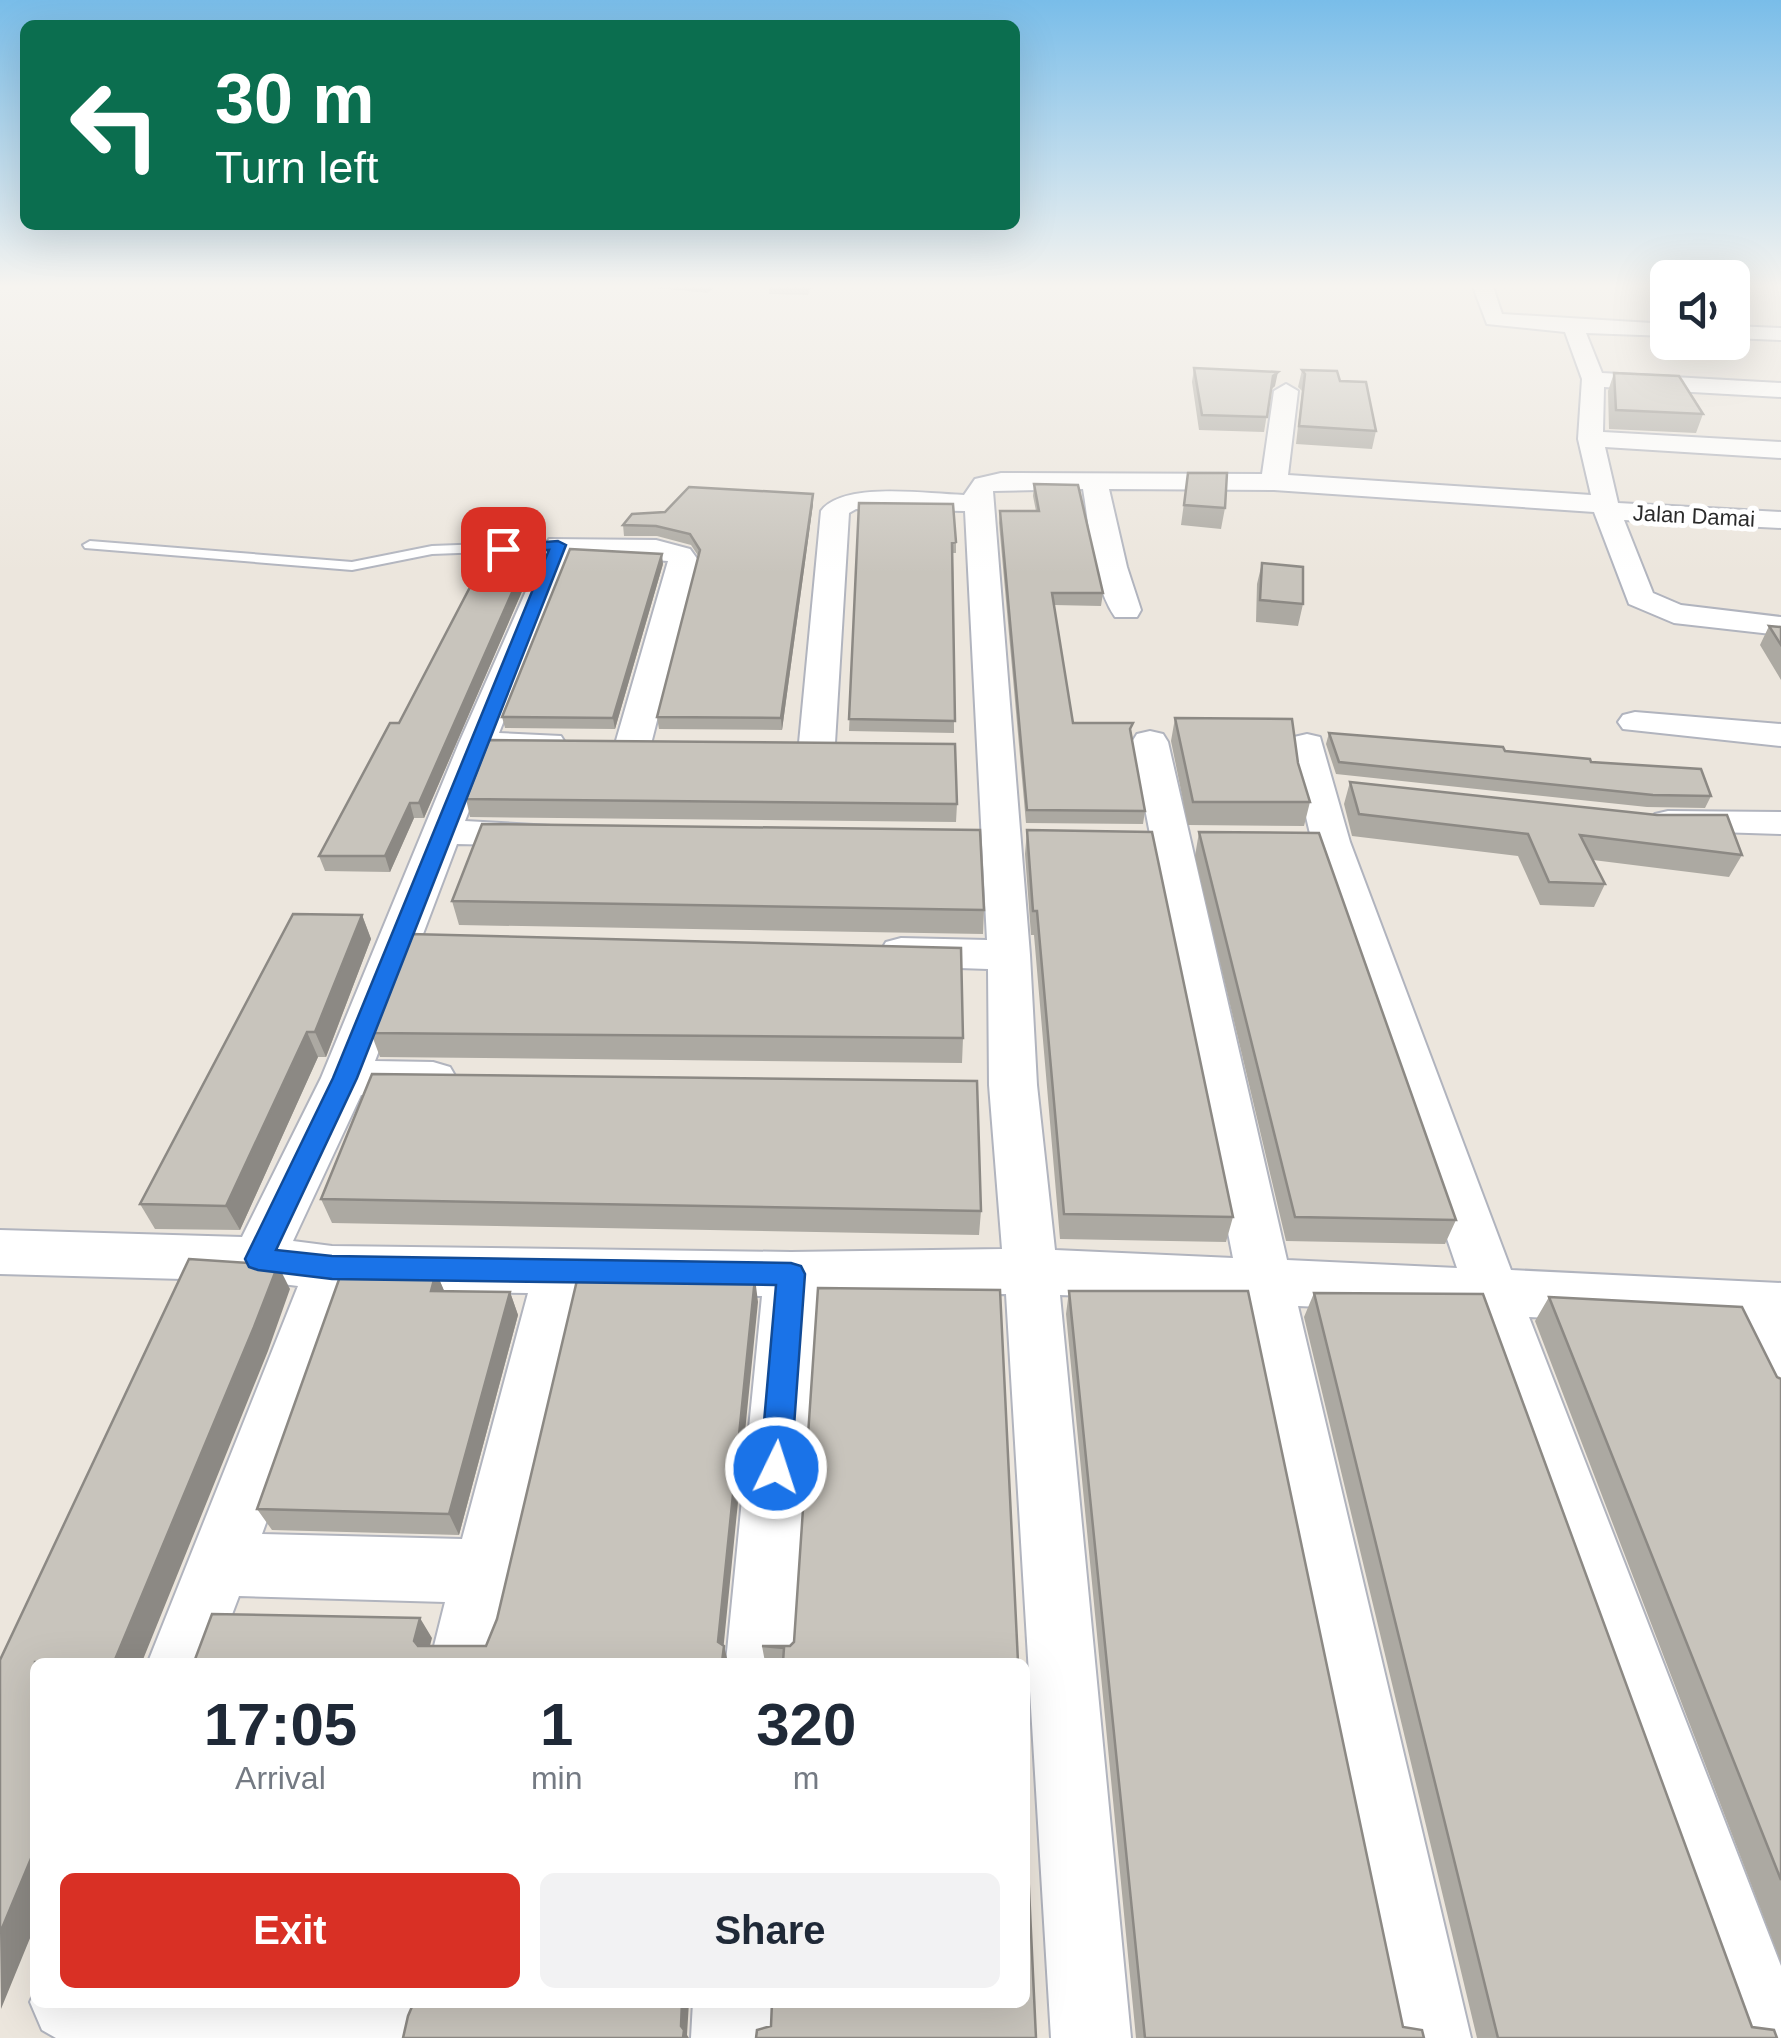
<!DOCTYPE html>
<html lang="en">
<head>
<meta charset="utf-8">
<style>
	body { margin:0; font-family:Arial,sans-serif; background:#f2f2f3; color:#1f2937; height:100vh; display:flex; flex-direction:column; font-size:38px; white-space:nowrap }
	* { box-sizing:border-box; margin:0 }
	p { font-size:32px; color:#747a83 }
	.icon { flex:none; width:55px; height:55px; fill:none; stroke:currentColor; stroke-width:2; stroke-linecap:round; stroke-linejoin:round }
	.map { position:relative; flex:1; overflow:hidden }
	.drawer { position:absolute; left:30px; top:1658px; width:1000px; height:350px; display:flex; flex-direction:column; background:#fff; border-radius:15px; box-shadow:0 10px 40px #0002 }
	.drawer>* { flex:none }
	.guide { position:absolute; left:20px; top:20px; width:1000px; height:210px; border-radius:15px; box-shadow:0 10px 40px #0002; background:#0b6e4f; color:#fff; overflow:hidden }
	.controls { position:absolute; left:1650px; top:260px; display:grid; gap:20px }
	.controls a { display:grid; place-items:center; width:100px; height:100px; border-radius:15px; background:#fff; box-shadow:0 10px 40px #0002; font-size:50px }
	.pin { position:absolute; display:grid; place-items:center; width:85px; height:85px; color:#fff; margin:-42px; border-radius:20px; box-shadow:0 5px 15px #0006 }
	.me { position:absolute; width:110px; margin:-55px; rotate:4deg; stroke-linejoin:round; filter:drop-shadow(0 0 8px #0008) }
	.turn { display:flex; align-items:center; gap:35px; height:210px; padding:0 30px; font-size:45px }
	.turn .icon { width:130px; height:130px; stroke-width:2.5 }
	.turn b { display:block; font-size:70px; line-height:85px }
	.eta { display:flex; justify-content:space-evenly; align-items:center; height:170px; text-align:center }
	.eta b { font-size:60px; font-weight:600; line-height:70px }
	.action { display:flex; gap:20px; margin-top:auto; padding:20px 30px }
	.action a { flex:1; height:115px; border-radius:15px; background:#d93025; color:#fff; font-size:40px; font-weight:600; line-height:115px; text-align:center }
	.action a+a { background:#f2f2f3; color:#1f2937 }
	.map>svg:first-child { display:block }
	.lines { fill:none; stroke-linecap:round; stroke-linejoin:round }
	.lane-casing { stroke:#b1b4be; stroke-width:4 }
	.street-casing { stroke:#b1b4be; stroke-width:4 }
	.lane { fill:#fff; fill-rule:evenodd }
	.street { fill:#fff; fill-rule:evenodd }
	.wall { fill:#aca9a2 }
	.shaded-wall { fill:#8c8984 }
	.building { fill:#c8c4bc; stroke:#8c8984; stroke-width:2.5 }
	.route { fill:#1a73e8; stroke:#114b97; stroke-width:2.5 }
	.labels { text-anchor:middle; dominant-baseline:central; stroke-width:10; stroke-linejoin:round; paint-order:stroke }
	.far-street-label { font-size:22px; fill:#2b2b2b; stroke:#fff }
</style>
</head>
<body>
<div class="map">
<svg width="1781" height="2038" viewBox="0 0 1781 2038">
	<rect width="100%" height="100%" fill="#ece6dd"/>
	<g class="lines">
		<defs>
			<path id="lane" d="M 90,541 L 352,562 L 432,546 L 559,541 L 566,545 L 559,549 L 432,554 L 352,570 L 85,548 L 83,545 Z"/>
			<path id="street" d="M 1473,287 L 1493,287 L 1502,314 L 1668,324 L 1668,336 L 1586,333 L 1602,373 L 1781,383 L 1781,397 L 1604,387 L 1603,432 L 1781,442 L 1781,458 L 1605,447 L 1618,503 L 1781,512 L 1781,528 L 1624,520 L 1653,593 L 1681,605 L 1781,617 L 1781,635 L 1674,623 L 1629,604 L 1594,512 L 1274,490 L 1109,489 L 1127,567 L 1141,610 L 1137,617 L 1115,617 C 1092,583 1090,529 1083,489 L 993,491 L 1030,955 L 1037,1085 L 1055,1250 L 1233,1258 L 1132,742 L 1137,734 L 1150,731 L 1163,734 L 1168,742 L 1287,1260 L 1457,1268 L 1312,842 L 1289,745 L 1294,737 L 1307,734 L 1320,737 L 1350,842 L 1511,1270 L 1781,1283 L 1781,1407 L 1761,1399 L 1726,1327 L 1529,1317 L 1781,1966 L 1781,2038 L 1729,2038 L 1473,1314 L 1298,1306 L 1471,2038 L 1391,2038 L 1242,1303 L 1060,1295 L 1131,2038 L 1051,2038 L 1006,1294 L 817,1296 L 793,1662 L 726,1662 L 762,1296 L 582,1294 L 496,1662 L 430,1662 L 445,1602 L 239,1596 L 214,1662 L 148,1662 L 298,1286 L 258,1281 L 0,1274 L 0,1230 L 242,1237 L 321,1078 L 459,743 L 549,539 L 656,540 L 690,549 L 698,560 L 651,744 L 646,752 L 633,755 L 620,752 L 615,744 L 668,561 L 570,554 L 499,733 L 561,736 L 566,744 L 561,752 L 491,754 L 465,821 L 551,826 L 556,834 L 551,842 L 537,846 L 457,844 L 375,1061 L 433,1062 L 450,1067 L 457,1079 L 450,1091 L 433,1096 L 361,1095 L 293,1241 L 332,1246 L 791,1252 L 1002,1249 L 989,1085 L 988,969 L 901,966 L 886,962 L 880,952 L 886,942 L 901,938 L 987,940 L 965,511 L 856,509 L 849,513 L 835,743 L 830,751 L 817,754 L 804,751 L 799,743 L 821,511 C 843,481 928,494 964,495 L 975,479 L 1001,473 L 1262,474 L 1274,391 L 1286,384 L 1298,391 L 1288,475 L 1591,495 L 1578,439 L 1582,379 L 1565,332 L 1487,324 ZM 351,1290 L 528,1293 L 462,1539 L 262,1534 Z
				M 1732,326 L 1781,328 L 1781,340 L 1732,338 Z
				M 1635,712 L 1781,724 L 1781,746 L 1623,729 L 1618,722 L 1623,715 Z
				M 1668,811 L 1781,812 L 1781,834 L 1655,830 L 1649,822 L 1655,814 Z
				M 35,1991 L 35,2002 L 426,2002 L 428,2007 L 416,2035 L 409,2038 L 56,2038 L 42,2030 L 30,2002 Z
				M 693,2002 L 772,2002 L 771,2038 L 691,2038 Z"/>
		</defs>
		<!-- lane casing -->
		<use href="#lane" class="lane-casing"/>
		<!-- street casing -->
		<use href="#street" class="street-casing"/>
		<!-- lane -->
		<use href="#lane" class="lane"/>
		<!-- street -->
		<use href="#street" class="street"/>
	</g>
	<!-- wall -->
	<path class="wall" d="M 645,287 L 715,287 L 708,293 Z
		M 769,287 L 811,287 L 808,295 L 769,294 Z
		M 1194,368 L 1275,386 L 1271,390 L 1264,432 L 1199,430 L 1192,382 Z
		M 1302,370 L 1340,381 L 1376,431 L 1372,449 L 1296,444 L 1302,391 L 1298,387 Z
		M 1614,373 L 1703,414 L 1696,433 L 1609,429 L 1608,391 Z
		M 1188,473 L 1225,508 L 1221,529 L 1181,525 Z
		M 1034,484 L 1103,593 L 1101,606 L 1054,605 L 1073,723 L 1145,811 L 1143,824 L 1026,823 L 999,523 L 1000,511 L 1036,511 L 1033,496 Z
		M 859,503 L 956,542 L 956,553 L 953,553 L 954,733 L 849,731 Z
		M 813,504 L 782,730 L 659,729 L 657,717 L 699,557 L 691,545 L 657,536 L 624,536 L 623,525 Z
		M 536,559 L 424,818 L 414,818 L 390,872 L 325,871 L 319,856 L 399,723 Z
		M 1262,563 L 1303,604 L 1298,626 L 1256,622 L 1257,584 Z
		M 663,564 L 615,729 L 505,728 L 502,717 Z
		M 1769,626 L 1781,627 L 1781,680 L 1760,645 Z
		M 1175,718 L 1298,763 L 1310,802 L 1304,826 L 1188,825 L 1171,741 Z
		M 1329,733 L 1505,751 L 1711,796 L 1705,808 L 1647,807 L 1336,774 L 1326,744 Z
		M 1350,782 L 1742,855 L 1729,877 L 1593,860 L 1605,884 L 1594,907 L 1540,905 L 1518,856 L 1352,836 L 1344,804 Z
		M 466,799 L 957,804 L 956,822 L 470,817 Z
		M 1027,830 L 1233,1217 L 1226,1242 L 1060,1239 L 1034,935 L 1031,935 L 1025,854 Z
		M 1199,832 L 1456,1220 L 1445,1244 L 1286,1241 L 1195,856 Z
		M 452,901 L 984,910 L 983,934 L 459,925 Z
		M 362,915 L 371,939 L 326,1057 L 318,1057 L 240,1230 L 155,1229 L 140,1204 Z
		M 371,1033 L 963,1038 L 962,1063 L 380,1057 Z
		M 321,1199 L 981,1211 L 979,1235 L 332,1223 Z
		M 436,1272 L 444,1291 L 510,1292 L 518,1315 L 459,1535 L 272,1530 L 257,1509 Z
		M 1069,1291 L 1403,2027 L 1424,2038 L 1136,2038 L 1066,1314 Z
		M 1314,1293 L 1752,2027 L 1777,2038 L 1477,2038 L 1304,1317 Z
		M 1549,1297 L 1781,1379 L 1781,1962 L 1535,1321 Z
		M 762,1646 L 1018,1662 L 765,1662 Z"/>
	<!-- shaded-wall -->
	<path class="shaded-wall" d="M 1278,372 L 1275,386 L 1270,390 L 1273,376 Z
		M 813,494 L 813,504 L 782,730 L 781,718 Z
		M 533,545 L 536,559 L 424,818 L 419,803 Z
		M 662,554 L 663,564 L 615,729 L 613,718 Z
		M 410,803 L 414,818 L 390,872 L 385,856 Z
		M 362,915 L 371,939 L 326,1057 L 315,1032 Z
		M 307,1032 L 318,1057 L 240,1230 L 226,1206 Z
		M 278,1265 L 290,1289 L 268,1351 L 142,1662 L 114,1662 Z
		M 436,1272 L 446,1295 L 431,1291 Z
		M 755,1278 L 758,1302 L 722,1662 L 718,1642 Z
		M 510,1292 L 518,1315 L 459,1535 L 449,1514 Z
		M 420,1618 L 432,1638 L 426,1661 L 414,1641 Z
		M 724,1646 L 728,1662 L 722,1662 Z
		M 35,1849 L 35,1926 L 1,2009 L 0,1933 Z
		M 682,2002 L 689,2002 L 687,2035 L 689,2038 L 683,2038 L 681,2026 Z"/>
	<!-- building -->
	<path class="building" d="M 1194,368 L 1278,372 L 1273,376 L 1267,417 L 1202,415 Z
		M 1302,370 L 1337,371 L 1340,381 L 1366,382 L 1376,431 L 1299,426 L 1305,374 Z
		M 1614,373 L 1679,376 L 1703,414 L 1616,410 Z
		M 1188,473 L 1227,473 L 1225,508 L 1184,505 Z
		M 1034,484 L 1078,485 L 1103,593 L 1052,593 L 1073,723 L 1133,723 L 1130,729 L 1145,811 L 1027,810 L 1000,511 L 1039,511 Z
		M 689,487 L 813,494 L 781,718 L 657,717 L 700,550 L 690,534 L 656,526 L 623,525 L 632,514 L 665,512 Z
		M 859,503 L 953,504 L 956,542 L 952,543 L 955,721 L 849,719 Z
		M 492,545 L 533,545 L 419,803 L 410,803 L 385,856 L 319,856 L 390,723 L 399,723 Z
		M 570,549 L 662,554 L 613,718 L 502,717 Z
		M 1262,563 L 1303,567 L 1303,604 L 1260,600 Z
		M 1769,626 L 1781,627 L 1781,645 Z
		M 1175,718 L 1292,719 L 1298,763 L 1310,802 L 1193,802 Z
		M 1329,733 L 1503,747 L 1505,751 L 1590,759 L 1591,762 L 1701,769 L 1711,796 L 1653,795 L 1339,762 Z
		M 489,740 L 955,744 L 957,804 L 466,799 Z
		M 1350,782 L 1657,815 L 1727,815 L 1742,855 L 1580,835 L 1605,884 L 1549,882 L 1528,834 L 1359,814 Z
		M 482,824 L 980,830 L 984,910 L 452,901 Z
		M 1027,830 L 1152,832 L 1233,1217 L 1064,1214 L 1037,911 L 1033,911 Z
		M 1199,832 L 1319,833 L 1456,1220 L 1295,1217 Z
		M 293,914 L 362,915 L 315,1032 L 307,1032 L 226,1206 L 140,1204 Z
		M 410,934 L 961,948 L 963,1038 L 371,1033 Z
		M 372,1074 L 977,1081 L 981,1211 L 321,1199 Z
		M 189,1259 L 278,1265 L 254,1327 L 114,1662 L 35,1662 L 35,1849 L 0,1933 L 0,1660 Z
		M 342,1271 L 436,1272 L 431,1291 L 510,1292 L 449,1514 L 257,1509 Z
		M 578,1276 L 755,1278 L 718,1642 L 724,1646 L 722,1662 L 194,1662 L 212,1614 L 420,1618 L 414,1641 L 418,1646 L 486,1646 L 497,1619 Z
		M 818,1288 L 1000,1290 L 1018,1662 L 783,1662 L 784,1648 L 762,1646 L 790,1646 L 794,1642 Z
		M 1069,1291 L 1248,1291 L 1403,2027 L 1422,2030 L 1424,2038 L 1145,2038 Z
		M 1314,1293 L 1483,1294 L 1752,2027 L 1774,2030 L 1777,2038 L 1498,2038 Z
		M 1549,1297 L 1742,1307 L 1777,1377 L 1781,1379 L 1781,1880 Z
		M 1025,1804 L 1036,2038 L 756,2038 L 757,2030 L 771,2026 L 772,2002 L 1025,2002 Z
		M 414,2002 L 682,2002 L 681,2026 L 684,2030 L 683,2038 L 403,2038 L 408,2016 Z"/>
	<!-- sky -->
	<linearGradient id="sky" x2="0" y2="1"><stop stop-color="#79bde9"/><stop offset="0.5" stop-color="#f6f4f0"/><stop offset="1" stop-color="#f6f4f0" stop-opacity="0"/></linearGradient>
	<rect width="1781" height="573" fill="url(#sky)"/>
	<!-- route -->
	<path class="route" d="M 558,541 L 566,545 L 357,1078 L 276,1250 L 332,1256 L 791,1263 L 801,1266 L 805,1274 L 791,1468 L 787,1478 L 776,1483 L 765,1478 L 760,1468 L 776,1285 L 332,1279 L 258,1270 L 249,1267 L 245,1259 L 333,1078 L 549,550 L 503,553 L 495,549 L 503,545 Z"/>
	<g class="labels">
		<!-- far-street labels -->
		<g class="far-street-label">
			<text transform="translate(1694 516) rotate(3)">Jalan Damai</text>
		</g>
	</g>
</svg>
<div class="controls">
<a><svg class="icon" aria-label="sound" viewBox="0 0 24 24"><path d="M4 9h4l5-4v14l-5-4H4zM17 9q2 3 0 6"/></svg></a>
</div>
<div class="pin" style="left:503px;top:549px;background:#d93025"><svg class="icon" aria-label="arrive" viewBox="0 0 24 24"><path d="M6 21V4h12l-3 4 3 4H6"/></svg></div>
<svg class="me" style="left:776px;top:1468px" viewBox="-20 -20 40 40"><circle r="17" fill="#1a73e8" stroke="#fff" stroke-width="3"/><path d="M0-11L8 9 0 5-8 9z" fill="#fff"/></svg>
<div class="guide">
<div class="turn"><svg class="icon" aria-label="left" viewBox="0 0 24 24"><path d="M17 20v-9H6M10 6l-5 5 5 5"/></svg><div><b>30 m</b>Turn left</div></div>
</div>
<section class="drawer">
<div class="eta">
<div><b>17:05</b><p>Arrival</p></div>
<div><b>1</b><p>min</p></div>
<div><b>320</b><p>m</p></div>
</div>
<div class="action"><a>Exit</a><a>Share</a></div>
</section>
</div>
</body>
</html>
